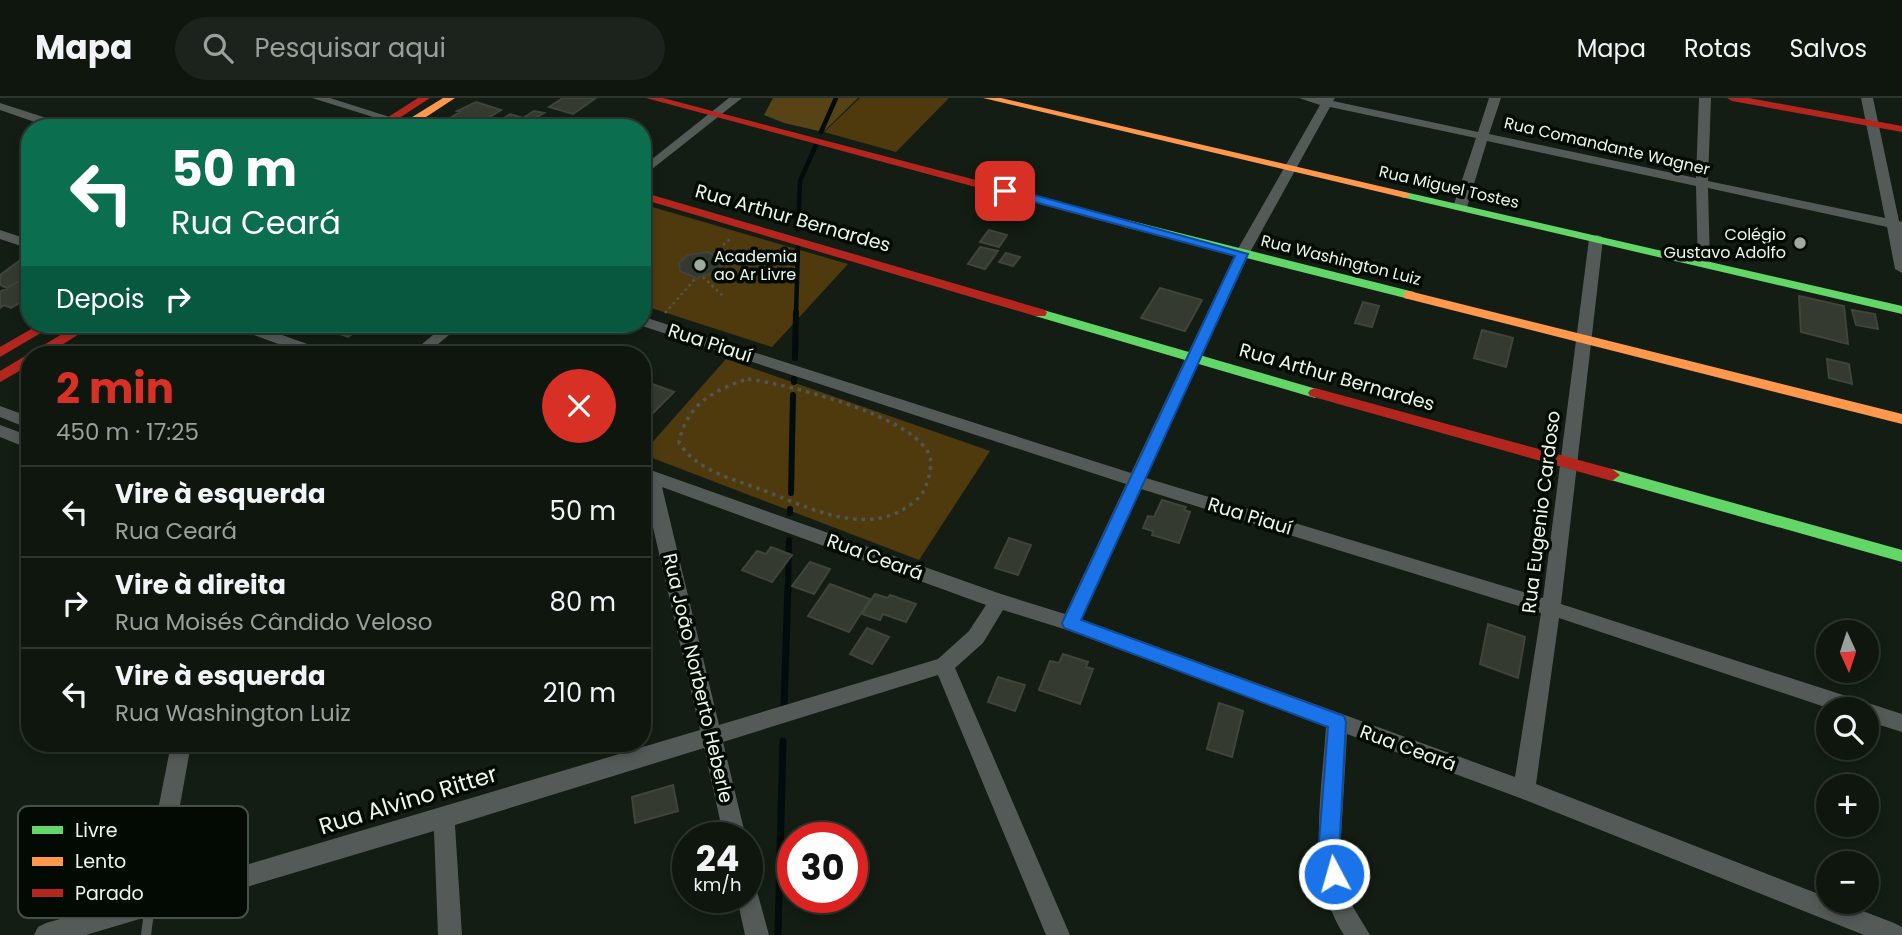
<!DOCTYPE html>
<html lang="pt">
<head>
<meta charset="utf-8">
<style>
	body { margin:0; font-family:Poppins,sans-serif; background:#1c231c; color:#f1f3f6; height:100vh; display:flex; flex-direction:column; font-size:26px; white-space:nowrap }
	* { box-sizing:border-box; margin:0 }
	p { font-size:23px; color:#9b9f9e }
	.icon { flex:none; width:38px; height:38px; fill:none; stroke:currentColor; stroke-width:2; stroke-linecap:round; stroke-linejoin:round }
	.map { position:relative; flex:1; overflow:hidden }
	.details { position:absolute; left:21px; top:248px; width:630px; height:406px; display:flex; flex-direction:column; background:#0e160e; border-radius:28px; box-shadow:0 4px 10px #0003,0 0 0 2px #2e352e }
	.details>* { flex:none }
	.banner { position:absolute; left:21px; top:21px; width:630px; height:214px; border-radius:28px; box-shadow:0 4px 10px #0003,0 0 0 2px #2e352e; background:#0b6e4f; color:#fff; overflow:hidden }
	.needle { width:46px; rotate:177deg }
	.buttons { position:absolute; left:1816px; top:522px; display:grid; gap:14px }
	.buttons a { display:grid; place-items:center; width:63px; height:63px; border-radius:50%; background:#0e160e; box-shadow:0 4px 10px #0003,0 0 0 2px #2e352e; font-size:35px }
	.speed { position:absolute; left:672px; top:724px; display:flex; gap:14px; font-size:35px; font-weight:700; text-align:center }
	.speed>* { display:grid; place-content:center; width:91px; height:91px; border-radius:50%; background:#0e160e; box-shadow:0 4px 10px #0003,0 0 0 2px #2e352e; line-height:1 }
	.speed small { font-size:18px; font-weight:400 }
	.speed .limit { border:10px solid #d22; background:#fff; color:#111 }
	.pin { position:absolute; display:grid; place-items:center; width:60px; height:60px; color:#fff; margin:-30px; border-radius:14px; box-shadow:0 4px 10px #0006 }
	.me { position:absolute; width:77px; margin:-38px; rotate:354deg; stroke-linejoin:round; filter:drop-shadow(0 0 5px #0008) }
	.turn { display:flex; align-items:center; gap:24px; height:147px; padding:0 35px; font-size:32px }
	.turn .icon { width:91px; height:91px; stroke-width:2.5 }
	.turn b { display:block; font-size:49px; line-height:60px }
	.then { display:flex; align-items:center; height:66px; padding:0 35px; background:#0003; gap:14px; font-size:26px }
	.round { display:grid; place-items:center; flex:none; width:74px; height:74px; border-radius:37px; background:#1c231c }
	.summary { display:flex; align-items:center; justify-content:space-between; height:119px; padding:0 35px }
	h1 { font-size:42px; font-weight:700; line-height:52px; color:#d93025 }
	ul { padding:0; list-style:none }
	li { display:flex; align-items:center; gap:21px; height:91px; padding:0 35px; border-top:2px solid #2e352e }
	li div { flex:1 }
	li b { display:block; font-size:26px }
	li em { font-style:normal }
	header { display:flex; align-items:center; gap:42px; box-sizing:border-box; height:98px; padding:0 35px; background:#0e160e; border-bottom:2px solid #2e352e }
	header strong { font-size:33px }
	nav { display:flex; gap:38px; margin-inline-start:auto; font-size:24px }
	.search { width:490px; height:63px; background:#1c231c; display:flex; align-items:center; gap:18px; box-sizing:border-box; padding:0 24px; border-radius:38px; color:#9b9f9e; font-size:26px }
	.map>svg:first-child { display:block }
	.green { fill:#4f3a0e }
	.forest { fill:#584316 }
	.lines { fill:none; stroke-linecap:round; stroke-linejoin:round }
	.stream-far2 { stroke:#020c0d; stroke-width:4.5 }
	.stream-far1 { stroke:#020c0d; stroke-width:6 }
	.stream { stroke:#020c0d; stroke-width:7 }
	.building { fill:#343a30; stroke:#40443b; stroke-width:2 }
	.path-far1 { stroke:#505752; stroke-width:2.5; stroke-dasharray:2.5 3.5; stroke-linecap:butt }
	.path { stroke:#505752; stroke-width:3.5; stroke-dasharray:3.5 5; stroke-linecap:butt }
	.lane { stroke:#545a58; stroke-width:10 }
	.street { fill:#545a58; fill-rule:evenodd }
	.fast { fill:#63d668; fill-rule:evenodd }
	.slow { fill:#ff974d; fill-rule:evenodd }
	.jam { fill:#b3261e; fill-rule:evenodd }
	.route { fill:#1a73e8; stroke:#114b97; stroke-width:2 }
	.poi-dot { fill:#9fab9f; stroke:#030903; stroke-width:2.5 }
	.labels { text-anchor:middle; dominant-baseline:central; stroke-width:7; stroke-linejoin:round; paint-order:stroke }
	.far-street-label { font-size:16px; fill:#ebf7ea; stroke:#030903 }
	.far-poi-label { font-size:16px; fill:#ebf7ea; stroke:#030903; text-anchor:end }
	.street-label { font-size:19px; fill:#ebf7ea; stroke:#030903 }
	.near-street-label { font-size:23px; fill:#ebf7ea; stroke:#030903 }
	.key { fill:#030903; stroke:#495048; stroke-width:2 }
	.key-label { font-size:19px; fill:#ebf7ea }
</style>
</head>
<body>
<header>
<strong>Mapa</strong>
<div class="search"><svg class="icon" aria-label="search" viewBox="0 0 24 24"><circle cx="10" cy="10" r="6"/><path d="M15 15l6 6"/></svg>Pesquisar aqui</div>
<nav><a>Mapa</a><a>Rotas</a><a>Salvos</a></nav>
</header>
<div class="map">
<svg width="1902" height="837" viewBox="0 0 1902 837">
	<rect width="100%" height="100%" fill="#131d13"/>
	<!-- green -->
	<path class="green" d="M 860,0 L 949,0 L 896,54 L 824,34 Z
		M 642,106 L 848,166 L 772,249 L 642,207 Z
		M 726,261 L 990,353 L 919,462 L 642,356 Z"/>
	<!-- forest -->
	<path class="forest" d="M 773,0 L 858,0 L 823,34 L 784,25 L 764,17 Z"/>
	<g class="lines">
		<!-- stream-far2 -->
		<path class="stream-far2" d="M 821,34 L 836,0
			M 798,132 L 800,83 L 816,47
			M 796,216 L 798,148"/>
		<!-- stream-far1 -->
		<path class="stream-far1" d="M 795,260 L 796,214
			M 794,281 L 794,284
			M 791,395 L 793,297
			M 790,411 L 790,415
			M 788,489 L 789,442"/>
		<!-- stream -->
		<path class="stream" d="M 784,609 L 788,488
			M 778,837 L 783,643"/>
	</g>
	<!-- building -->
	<path class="building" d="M 563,0 L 596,0 L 573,16 L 549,9 Z
		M 476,4 L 501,12 L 475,28 L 450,20 L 460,14 L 457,13 Z
		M 534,13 L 544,15 L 518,30 L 489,30 L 510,16 L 523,20 Z
		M 989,132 L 1007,137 L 999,149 L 980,144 Z
		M 980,149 L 998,153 L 985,171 L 968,166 Z
		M 708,154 L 722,162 L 722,166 L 716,174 L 696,180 L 680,173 L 679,165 L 688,157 Z
		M 1006,155 L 1020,159 L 1013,168 L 999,164 Z
		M 19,163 L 30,167 L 24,171 L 30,177 L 7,190 L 0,187 L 0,177 Z
		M 30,177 L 30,199 L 11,210 L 4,207 L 0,210 L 0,194 Z
		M 1160,190 L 1202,202 L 1185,233 L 1141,220 Z
		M 1799,198 L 1844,208 L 1848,246 L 1801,234 Z
		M 1363,204 L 1379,208 L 1372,229 L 1355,225 Z
		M 1852,212 L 1875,216 L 1878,231 L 1856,227 Z
		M 330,226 L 366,226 L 348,239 L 324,230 Z
		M 1482,232 L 1513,240 L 1506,269 L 1474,260 Z
		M 1827,261 L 1849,266 L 1852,286 L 1829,280 Z
		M 644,283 L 674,294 L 642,326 L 642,285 Z
		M 1162,402 L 1186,409 L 1184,412 L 1190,414 L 1179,445 L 1152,437 L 1153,433 L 1143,430 L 1148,418 L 1154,419 Z
		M 1009,440 L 1031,447 L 1018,477 L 995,470 Z
		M 771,449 L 792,457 L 772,484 L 742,472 L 757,453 L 766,456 Z
		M 810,464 L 830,471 L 814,496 L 792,488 Z
		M 830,486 L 870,501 L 849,534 L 808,518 Z
		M 875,496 L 888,500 L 890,497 L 916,506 L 906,524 L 883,516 L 880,522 L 862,516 Z
		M 1488,526 L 1525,539 L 1518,580 L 1480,566 Z
		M 867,530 L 889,539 L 872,566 L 850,556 Z
		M 1063,556 L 1088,564 L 1086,569 L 1093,571 L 1080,606 L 1039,592 L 1050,563 L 1059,565 Z
		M 998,579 L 1025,587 L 1015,613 L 988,604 Z
		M 1219,605 L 1243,613 L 1232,659 L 1207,651 Z
		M 673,687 L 678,713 L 635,725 L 632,699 Z"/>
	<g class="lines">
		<!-- path-far1 -->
		<path class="path-far1" d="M 714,155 L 731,140
			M 703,179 L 722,197
			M 665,215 L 696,180"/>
		<!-- path -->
		<path class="path" d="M 748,281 C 790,287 906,316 928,354 C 934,364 929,380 925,390 C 922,398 914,404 907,409 C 863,439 805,408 760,391 C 730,380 698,373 679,345 C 686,307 713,292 748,281 Z"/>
		<!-- lane -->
		<path class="lane" d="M 146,837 L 150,807"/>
		<!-- street -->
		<path class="street" d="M 312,0 L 330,0 L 396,21 L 386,23 Z
			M 729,0 L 742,0 L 642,79 L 642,69 Z
			M 1299,0 L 1335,0 L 1333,3 L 1478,34 L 1489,0 L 1501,0 L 1489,36 L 1696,80 L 1699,0 L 1711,0 L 1708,83 L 1885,120 L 1861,0 L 1873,0 L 1899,123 L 1902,124 L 1902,175 L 1895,171 L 1887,129 L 1708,90 L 1710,165 L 1703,169 L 1698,168 L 1696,88 L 1487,43 L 1467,109 L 1465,112 L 1455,112 L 1453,109 L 1476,40 L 1330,9 L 1249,156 L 1146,380 L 1543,500 L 1589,141 L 1596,137 L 1601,138 L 1603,141 L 1561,506 L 1902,616 L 1902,634 L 1867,623 L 1867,611 L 1831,611 L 1559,520 L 1536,686 L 1829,800 L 1829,803 L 1837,803 L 1894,825 L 1902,829 L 1902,837 L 1864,837 L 1520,700 L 1347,636 L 1340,757 L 1353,809 L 1370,837 L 1344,837 C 1305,776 1322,697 1326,628 L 1067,532 L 1003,512 L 983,545 L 955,570 L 1070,837 L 1046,837 L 938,577 L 723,644 L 746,740 L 724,740 L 704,650 L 455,727 L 462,837 L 438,837 L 434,733 L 86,837 L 34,837 L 38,829 L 46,825 L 141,798 L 171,646 L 191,646 L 165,791 L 700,632 L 642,382 L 642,369 L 1001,496 L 1065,516 L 1126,386 L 636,226 L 642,226 L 642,218 L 647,220 L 1131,375 L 1235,156 L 1320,7 ZM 662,389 L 986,507 L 969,533 L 938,561 L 719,627 ZM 1141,391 L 1541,515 L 1515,679 L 1081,521 Z
			M 0,5 L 68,27 L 70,30 L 52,30 L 0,12 Z
			M 0,132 L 30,142 L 30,151 L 0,141 Z
			M 230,226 L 251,226 L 327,253 L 330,257 L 308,257 L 232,229 Z
			M 446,226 L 462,226 L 425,257 L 409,257 Z
			M 0,308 L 30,319 L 30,331 L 0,319 Z
			M 0,327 L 30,338 L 30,351 L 0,339 Z
			M 747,783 L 755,786 L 769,837 L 745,837 L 737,800 L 747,800 Z"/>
		<!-- fast -->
		<path class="fast" d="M 1405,94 L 1902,208 L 1902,216 L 1401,99 L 1401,95 Z
			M 1128,122 L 1414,194 L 1415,197 L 1409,201 L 1124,129 L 1124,123 Z
			M 1040,211 L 1320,292 L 1322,295 L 1315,300 L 1035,218 L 1035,212 Z
			M 1612,371 L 1902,452 L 1902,464 L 1607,381 L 1604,377 Z"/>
		<!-- slow -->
		<path class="slow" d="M 443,0 L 455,0 L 417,25 L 409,25 L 409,21 Z
			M 983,0 L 1001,0 L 1405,94 L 1411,97 L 1405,100 Z
			M 1409,193 L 1902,316 L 1902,326 L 1404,200 L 1404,194 Z"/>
		<!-- jam -->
		<path class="jam" d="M 418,0 L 430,0 L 384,30 L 371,30 Z
			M 646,0 L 663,0 L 1132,123 L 1134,126 L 1132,129 L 1124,129 Z
			M 1727,0 L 1749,0 L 1902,28 L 1902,34 L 1732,3 Z
			M 642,94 L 1045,212 L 1047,215 L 1045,218 L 1035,218 L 642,101 Z
			M 40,226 L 56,226 L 0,259 L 0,249 Z
			M 79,226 L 95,226 L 46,257 L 30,257 L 30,267 L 0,284 L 0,273 Z
			M 1315,290 L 1612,371 L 1620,377 L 1612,383 L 1310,298 L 1308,295 L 1310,292 Z"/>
	</g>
	<!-- route -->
	<path class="route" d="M 1005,89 L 1248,156 L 1081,522 L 1344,618 L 1346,624 L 1339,757 L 1344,776 L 1341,783 L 1334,786 L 1326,783 L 1318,757 L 1328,629 L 1064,530 L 1062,525 L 1235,158 L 1001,95 L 999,93 Z"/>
	<!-- markers -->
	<g class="poi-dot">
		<circle cx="1800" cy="145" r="7"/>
		<circle cx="700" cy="167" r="7"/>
	</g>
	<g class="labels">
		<!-- far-street labels -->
		<g class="far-street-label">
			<text transform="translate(1607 48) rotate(13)">Rua Comandante Wagner</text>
			<text transform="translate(1449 89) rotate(13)">Rua Miguel Tostes</text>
			<text transform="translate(1341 162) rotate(14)">Rua Washington Luiz</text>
		</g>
		<!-- far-poi labels -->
		<g class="far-poi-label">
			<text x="1786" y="136">Colégio<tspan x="1786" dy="18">Gustavo Adolfo</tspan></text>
			<text x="714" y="158" text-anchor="start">Academia<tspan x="714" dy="18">ao Ar Livre</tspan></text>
		</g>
		<!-- street labels -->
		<g class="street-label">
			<text transform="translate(793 120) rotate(16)">Rua Arthur Bernardes</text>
			<text transform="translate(710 245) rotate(18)">Rua Piauí</text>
			<text transform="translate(1337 279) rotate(16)">Rua Arthur Bernardes</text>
			<text transform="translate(1541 414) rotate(-83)">Rua Eugenio Cardoso</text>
			<text transform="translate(1250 418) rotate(17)">Rua Piauí</text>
			<text transform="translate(875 459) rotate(20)">Rua Ceará</text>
			<text transform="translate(698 580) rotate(77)">Rua João Norberto Heberle</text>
			<text transform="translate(1408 650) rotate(20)">Rua Ceará</text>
		</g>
		<!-- near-street labels -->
		<g class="near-street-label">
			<text transform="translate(408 702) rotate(-17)">Rua Alvino Ritter</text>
		</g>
	</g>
	<!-- legend -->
	<rect x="18" y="708" width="230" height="112" rx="10" class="key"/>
	<rect x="32" y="728" width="31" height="8" fill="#63d668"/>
	<rect x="32" y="759" width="31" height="9" fill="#ff974d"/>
	<rect x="32" y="791" width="31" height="8" fill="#b3261e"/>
	<g class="key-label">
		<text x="75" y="739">Livre</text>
		<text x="75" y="770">Lento</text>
		<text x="75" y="802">Parado</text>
	</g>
</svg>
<div class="buttons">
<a><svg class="needle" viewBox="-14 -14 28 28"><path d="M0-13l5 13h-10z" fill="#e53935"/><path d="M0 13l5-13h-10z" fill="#9b9f9e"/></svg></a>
<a><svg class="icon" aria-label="search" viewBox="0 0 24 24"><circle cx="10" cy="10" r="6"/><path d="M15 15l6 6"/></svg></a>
<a>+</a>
<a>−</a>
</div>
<div class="speed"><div>24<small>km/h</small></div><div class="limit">30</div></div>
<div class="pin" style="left:1005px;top:93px;background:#d93025"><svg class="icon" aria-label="arrive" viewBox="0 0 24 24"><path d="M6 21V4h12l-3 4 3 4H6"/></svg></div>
<svg class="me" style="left:1334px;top:776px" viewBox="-20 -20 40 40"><circle r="17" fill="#1a73e8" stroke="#fff" stroke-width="3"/><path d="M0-11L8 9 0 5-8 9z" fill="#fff"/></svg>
<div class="banner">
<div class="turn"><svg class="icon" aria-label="left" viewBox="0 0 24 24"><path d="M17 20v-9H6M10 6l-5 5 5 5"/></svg><div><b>50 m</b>Rua Ceará</div></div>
<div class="then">Depois<svg class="icon" aria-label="right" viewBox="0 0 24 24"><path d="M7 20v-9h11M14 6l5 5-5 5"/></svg></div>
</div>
<section class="details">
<div class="summary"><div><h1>2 min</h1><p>450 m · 17:25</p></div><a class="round" style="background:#d93025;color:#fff"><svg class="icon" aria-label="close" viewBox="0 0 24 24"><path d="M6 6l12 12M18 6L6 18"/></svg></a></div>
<ul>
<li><svg class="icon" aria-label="left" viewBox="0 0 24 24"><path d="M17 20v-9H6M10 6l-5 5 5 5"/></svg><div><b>Vire à esquerda</b><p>Rua Ceará</p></div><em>50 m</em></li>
<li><svg class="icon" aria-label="right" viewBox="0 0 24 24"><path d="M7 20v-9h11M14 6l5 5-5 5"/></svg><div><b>Vire à direita</b><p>Rua Moisés Cândido Veloso</p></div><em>80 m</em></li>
<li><svg class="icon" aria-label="left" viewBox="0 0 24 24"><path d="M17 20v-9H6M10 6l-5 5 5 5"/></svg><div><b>Vire à esquerda</b><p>Rua Washington Luiz</p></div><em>210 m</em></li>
</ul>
</section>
</div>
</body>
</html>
